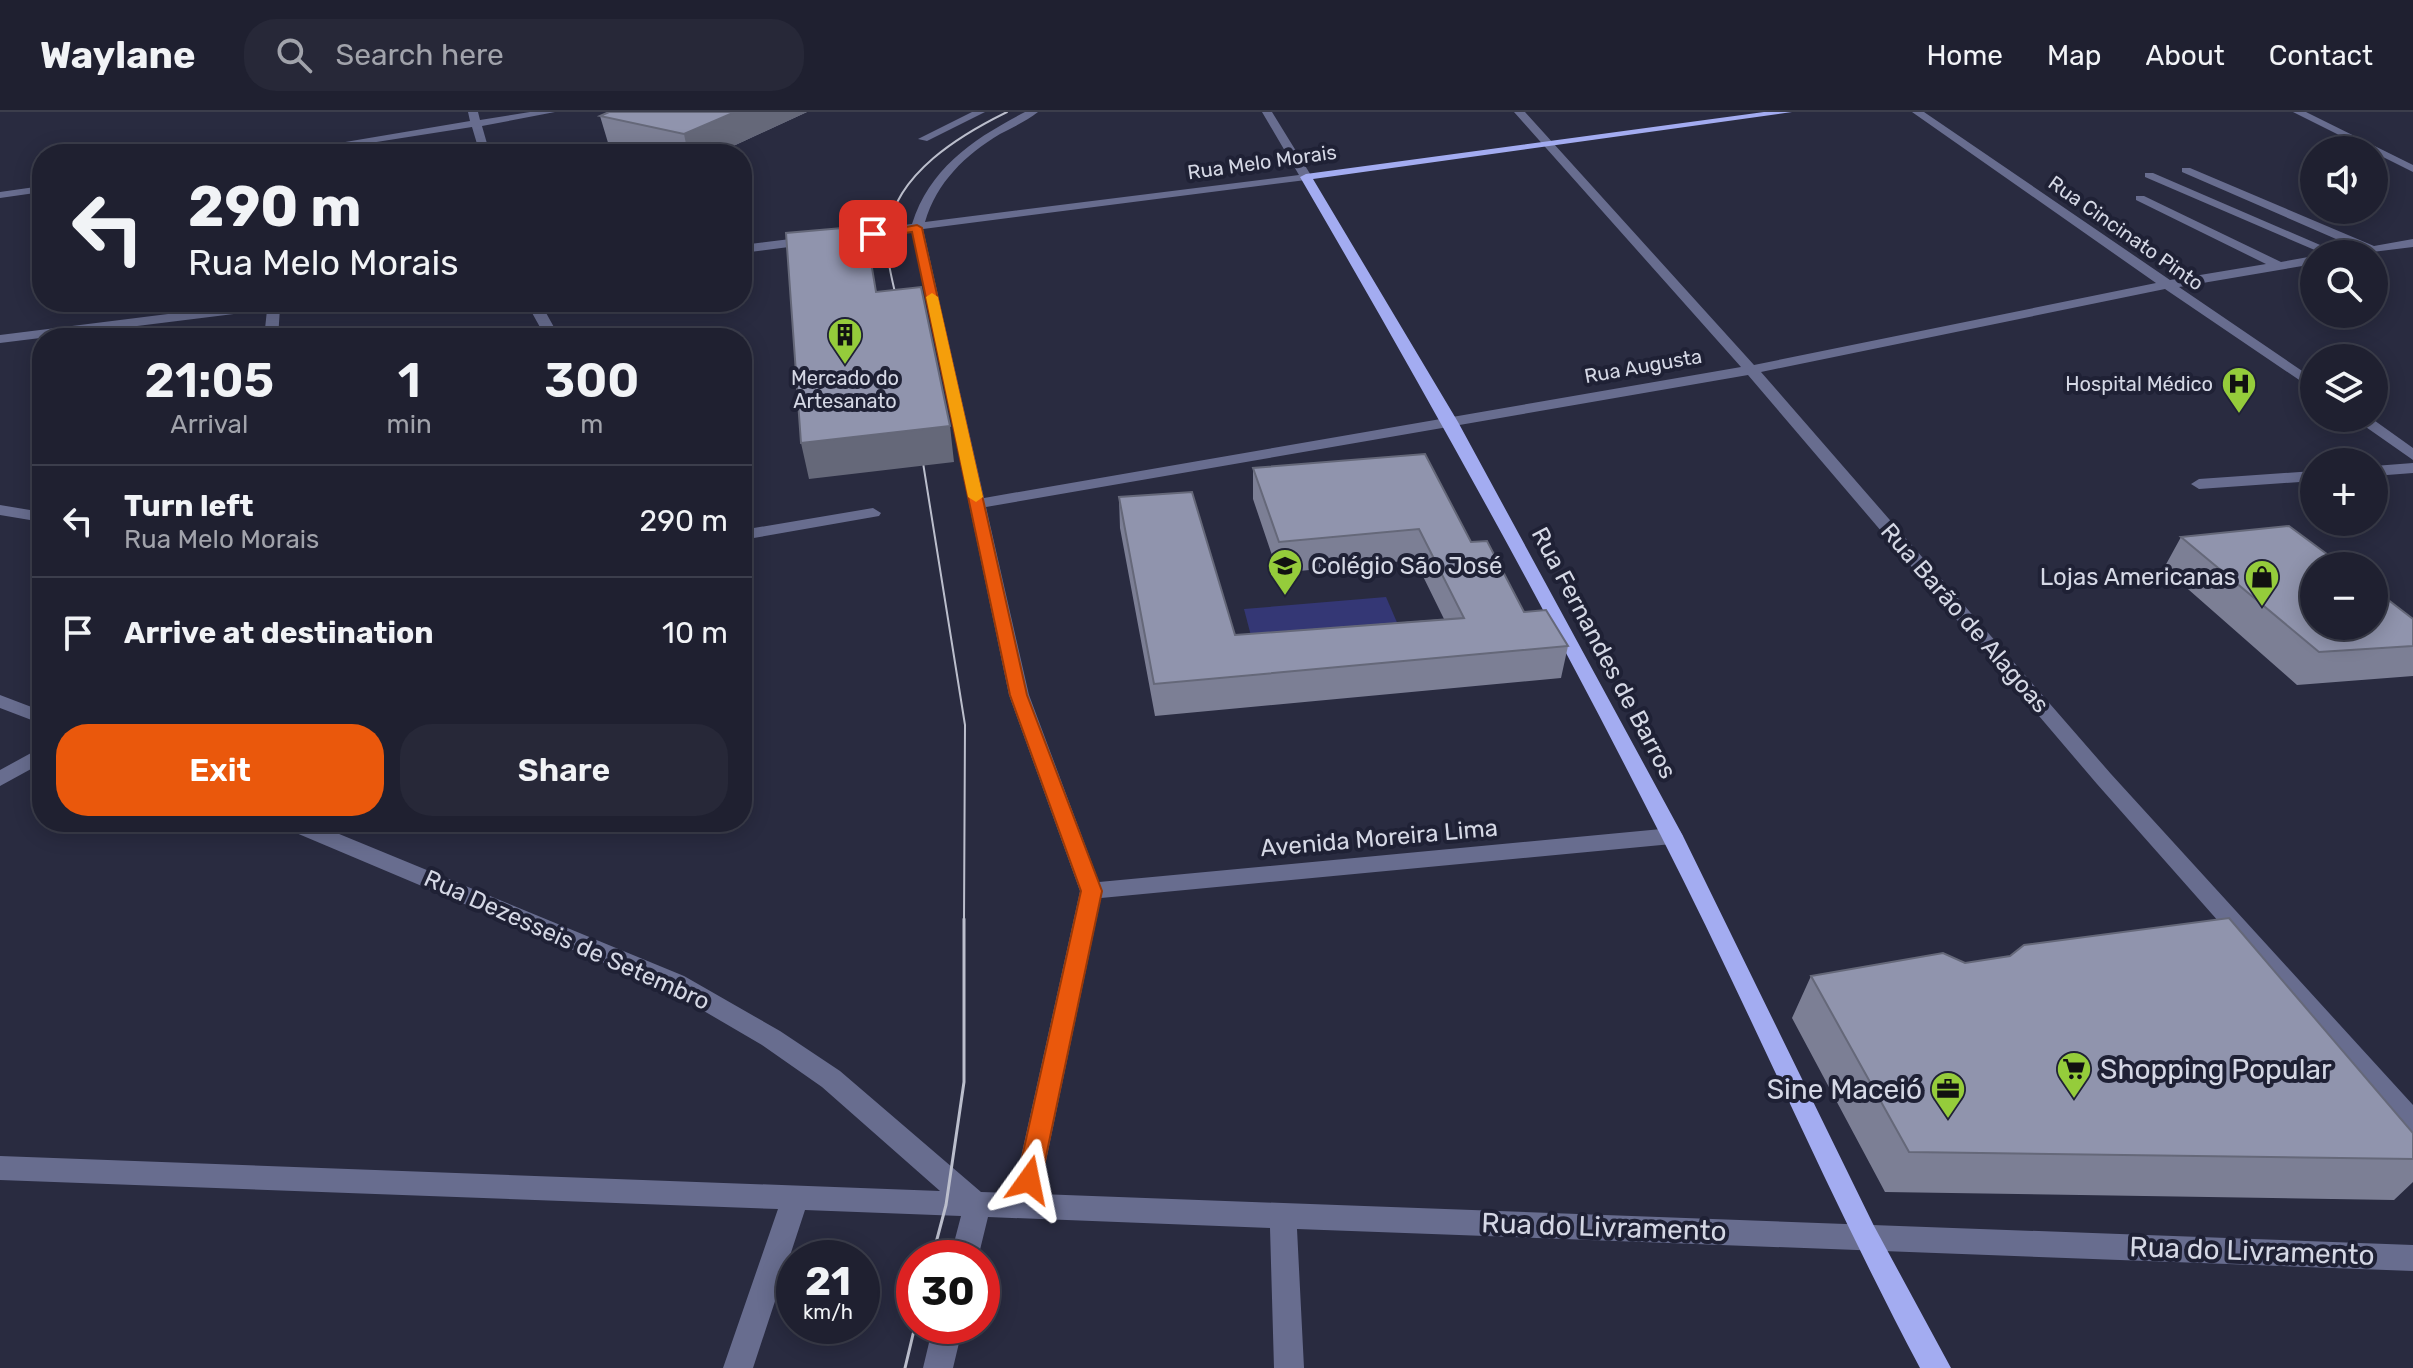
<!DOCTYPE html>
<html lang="en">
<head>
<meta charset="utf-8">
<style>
	body { margin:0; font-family:Rubik,sans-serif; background:#272838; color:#f1f3f6; height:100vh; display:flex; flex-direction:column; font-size:30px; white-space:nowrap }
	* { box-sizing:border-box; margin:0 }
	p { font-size:26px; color:#a1a3ab }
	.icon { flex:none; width:44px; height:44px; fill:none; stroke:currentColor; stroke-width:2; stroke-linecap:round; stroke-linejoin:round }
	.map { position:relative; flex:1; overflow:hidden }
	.panel { position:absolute; left:32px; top:216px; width:720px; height:504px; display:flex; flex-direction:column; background:#1f2030; border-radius:32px; box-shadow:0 4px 20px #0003,0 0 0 2px #3c3e4c }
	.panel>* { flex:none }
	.hud { position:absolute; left:32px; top:32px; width:720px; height:168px; border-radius:32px; box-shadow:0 4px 20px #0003,0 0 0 2px #3c3e4c; background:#1f2030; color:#f1f3f6; overflow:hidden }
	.controls { position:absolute; left:2300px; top:24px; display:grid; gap:16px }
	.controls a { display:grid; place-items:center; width:88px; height:88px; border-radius:50%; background:#1f2030; box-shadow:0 4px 20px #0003,0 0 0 2px #3c3e4c; font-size:40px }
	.speed { position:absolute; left:776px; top:1128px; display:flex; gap:16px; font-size:40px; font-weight:700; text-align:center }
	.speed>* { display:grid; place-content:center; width:104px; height:104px; border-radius:50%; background:#1f2030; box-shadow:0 4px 20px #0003,0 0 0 2px #3c3e4c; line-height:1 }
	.speed small { font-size:20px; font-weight:400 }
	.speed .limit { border:12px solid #d22; background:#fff; color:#111 }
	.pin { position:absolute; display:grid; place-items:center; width:68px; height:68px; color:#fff; margin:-34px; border-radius:16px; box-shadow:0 4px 12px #0006 }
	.me { position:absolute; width:88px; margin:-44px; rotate:12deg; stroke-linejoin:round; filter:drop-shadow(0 0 6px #0008) }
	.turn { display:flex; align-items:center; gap:28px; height:168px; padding:0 24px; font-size:36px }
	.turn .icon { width:104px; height:104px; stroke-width:2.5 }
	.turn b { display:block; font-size:56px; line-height:68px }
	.eta { display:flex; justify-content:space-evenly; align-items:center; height:136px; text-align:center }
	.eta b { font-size:48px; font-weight:600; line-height:56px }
	.button { display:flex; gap:16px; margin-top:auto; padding:16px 24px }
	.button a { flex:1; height:92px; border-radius:32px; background:#ea580c; color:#fff; font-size:32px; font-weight:600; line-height:92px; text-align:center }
	.button a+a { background:#272838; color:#f1f3f6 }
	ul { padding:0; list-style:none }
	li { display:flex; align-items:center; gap:24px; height:112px; padding:0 24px; border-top:2px solid #3c3e4c }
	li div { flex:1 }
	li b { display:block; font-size:30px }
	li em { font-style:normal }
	header { display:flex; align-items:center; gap:48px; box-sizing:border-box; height:112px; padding:0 40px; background:#1f2030; border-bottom:2px solid #3c3e4c }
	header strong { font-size:38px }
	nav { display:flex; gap:44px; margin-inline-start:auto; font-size:28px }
	.search { width:560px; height:72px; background:#272838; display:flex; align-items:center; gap:20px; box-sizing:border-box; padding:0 28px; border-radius:32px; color:#a1a3ab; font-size:30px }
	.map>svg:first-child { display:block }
	.green { fill:#343775 }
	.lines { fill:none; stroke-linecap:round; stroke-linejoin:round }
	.minor { fill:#686d8f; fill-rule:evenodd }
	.major { fill:#a3acf1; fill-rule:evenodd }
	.tram-far1 { stroke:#bbbecc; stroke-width:2 }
	.tram { stroke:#bbbecc; stroke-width:3 }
	.wall { fill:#7c7f95 }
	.shaded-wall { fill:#656879 }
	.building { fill:#9094ad; stroke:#656879; stroke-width:2 }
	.route { fill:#ea580c; stroke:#983908; stroke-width:2 }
	.slow { fill:#f59e0b }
	.labels { text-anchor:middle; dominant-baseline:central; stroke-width:8; stroke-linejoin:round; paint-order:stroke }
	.far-street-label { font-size:20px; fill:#d5d8e5; stroke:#1f2135 }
	.far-poi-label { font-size:20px; fill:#d5d8e5; stroke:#1f2135 }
	.poi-label { font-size:24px; fill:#d5d8e5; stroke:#1f2135; text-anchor:start }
	.street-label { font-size:24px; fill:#d5d8e5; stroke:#1f2135 }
	.near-poi-label { font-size:28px; fill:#d5d8e5; stroke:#1f2135; text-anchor:start }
	.near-street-label { font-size:28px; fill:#d5d8e5; stroke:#1f2135 }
</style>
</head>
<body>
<header>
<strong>Waylane</strong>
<div class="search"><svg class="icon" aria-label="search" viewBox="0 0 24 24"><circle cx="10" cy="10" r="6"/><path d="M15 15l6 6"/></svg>Search here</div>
<nav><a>Home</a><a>Map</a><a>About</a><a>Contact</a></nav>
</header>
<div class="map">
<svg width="2413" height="1256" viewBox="0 0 2413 1256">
	<rect width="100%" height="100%" fill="#292b40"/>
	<!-- green -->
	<path class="green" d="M 1386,485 L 1405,529 L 1256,543 L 1244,497 Z"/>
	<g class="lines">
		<!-- minor -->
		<path class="minor" d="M 468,0 L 478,0 L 480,8 L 530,0 L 555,0 L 482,14 L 490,42 L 480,42 L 472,15 L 300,42 L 274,42 L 470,9 Z
			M 972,0 L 985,0 L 927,29 L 918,27 Z
			M 1025,0 L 1038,0 C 1027,9 1013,15 1000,22 C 965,43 937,70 925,110 L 1299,63 L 1262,0 L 1272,0 L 1312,65 L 1306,68 L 923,117 L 984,386 L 1741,255 L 1514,0 L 1525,0 L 1754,253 L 2156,171 L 1912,0 L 1924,0 L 2170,168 L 2266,152 L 2136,88 L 2136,84 L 2144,84 L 2281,150 L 2314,144 L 2314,152 L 2179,175 L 2314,267 L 2314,278 L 2165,177 L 1761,260 L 2111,662 L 2413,993 L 2413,1022 L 2404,1019 L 2097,672 L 1748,263 L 986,395 L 1029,583 L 1099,770 L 1672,716 L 1680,719 L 1683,724 L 1680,729 L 1672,732 L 1101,786 L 1039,1082 L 2413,1133 L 2413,1159 L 1297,1117 L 1304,1256 L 1274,1256 L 1270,1116 L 988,1105 L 978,1146 L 950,1146 L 961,1104 L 805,1098 L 753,1256 L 723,1256 L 778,1097 L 0,1068 L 0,1044 L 940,1079 L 822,975 L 762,933 L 668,878 L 282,715 L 279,710 L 310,710 L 684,864 L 780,919 L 840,959 L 981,1080 L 1013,1081 L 1080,779 L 1009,583 L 912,119 L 742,141 L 742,133 L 912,112 C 930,55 975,26 1025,0 Z
			M 2293,0 L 2306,0 L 2413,53 L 2413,60 Z
			M 2182,56 L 2190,56 L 2374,134 L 2413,127 L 2413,135 L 2356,142 L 2359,137 L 2182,60 Z
			M 2145,61 L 2153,61 L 2341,142 L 2324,142 L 2145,65 Z
			M 42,74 L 42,80 L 0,86 L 0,80 Z
			M 265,190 L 304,190 L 280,196 L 278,226 L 264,226 L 267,198 L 0,231 L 0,223 Z
			M 526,190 L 540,190 L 560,226 L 546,226 Z
			M 2353,306 L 2371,306 L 2413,336 L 2413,348 Z
			M 2413,351 L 2413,361 L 2374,364 L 2374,354 Z
			M 2314,359 L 2314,369 L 2199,377 L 2191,372 L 2199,367 Z
			M 0,393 L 42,400 L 42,410 L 0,403 Z
			M 873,396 L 881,401 L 879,404 L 742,428 L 742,418 Z
			M 0,583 L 42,599 L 42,612 L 0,596 Z
			M 42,635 L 42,651 L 0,674 L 0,658 Z
			M 933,1214 L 963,1214 L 953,1256 L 923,1256 Z"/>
		<!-- major -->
		<path class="major" d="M 1764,0 L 1792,0 L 1313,67 L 1458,310 L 1683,724 L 1874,1114 L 1951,1256 L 1920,1256 C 1827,1081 1750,898 1660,722 C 1547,499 1426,281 1300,65 L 1306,62 Z"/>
		<!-- tram-far1 -->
		<path class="tram-far1" d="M 899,198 C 894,173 884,144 888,118 C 897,61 960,23 1007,0
			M 920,332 L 965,613 L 964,809"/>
		<!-- tram -->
		<path class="tram" d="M 932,1146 L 946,1093 L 964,970 L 964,807
			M 905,1256 L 915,1214"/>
	</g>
	<!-- wall -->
	<path class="wall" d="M 609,0 L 807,0 L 716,42 L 642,42 L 609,34 L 600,4 Z
		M 1253,356 L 1471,430 L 1524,500 L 1568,534 L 1561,566 L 1155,604 L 1120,416 L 1119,385 L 1235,523 L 1444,507 L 1415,448 L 1278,461 L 1253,387 Z
		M 2181,425 L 2413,507 L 2413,564 L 2297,573 L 2164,456 Z
		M 1965,851 L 2413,1021 L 2413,1070 L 2394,1088 L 1885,1080 L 1792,906 L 1811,864 Z"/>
	<!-- shaded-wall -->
	<path class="shaded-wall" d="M 735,0 L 807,0 L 716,42 L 688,42 L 684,22 Z
		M 950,314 L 954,350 L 809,367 L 801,331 Z"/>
	<!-- building -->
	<path class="building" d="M 609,0 L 735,0 L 684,22 L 600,4 Z
		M 865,114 L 876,180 L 921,175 L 950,314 L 801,331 L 786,121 Z
		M 1425,342 L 1471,430 L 1487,429 L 1524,500 L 1546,498 L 1568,534 L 1154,572 L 1119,385 L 1192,380 L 1235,523 L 1464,506 L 1419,417 L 1279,430 L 1253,356 Z
		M 2289,414 L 2343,454 L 2314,454 L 2314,514 L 2374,514 L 2374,477 L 2413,507 L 2413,534 L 2319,540 L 2181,425 Z
		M 2229,806 L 2413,1021 L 2413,1047 L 1909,1040 L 1811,864 L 1943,841 L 1965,851 L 2010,844 L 2024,833 Z"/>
	<!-- route -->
	<path class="route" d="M 917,113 L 922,116 L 1027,583 L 1102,779 L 1041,1068 L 1038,1075 L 1029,1079 L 1021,1075 L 1017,1068 L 1081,779 L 1010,583 L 912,120 L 873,126 L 867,122 Z"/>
	<!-- slow -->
	<path class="slow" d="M 932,181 L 938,185 L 983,385 L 976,390 L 968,385 L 926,185 Z"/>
	<!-- icons -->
	<defs>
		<symbol id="building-pin" viewBox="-11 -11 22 30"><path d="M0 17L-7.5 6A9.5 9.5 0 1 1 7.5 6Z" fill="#95cc3b" stroke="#1f2135"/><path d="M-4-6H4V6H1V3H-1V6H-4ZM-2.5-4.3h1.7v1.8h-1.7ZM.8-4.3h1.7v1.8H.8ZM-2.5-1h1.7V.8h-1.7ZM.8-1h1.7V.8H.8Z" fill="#111"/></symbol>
		<symbol id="hospital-pin" viewBox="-11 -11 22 30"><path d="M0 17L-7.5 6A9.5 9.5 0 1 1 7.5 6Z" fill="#95cc3b" stroke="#1f2135"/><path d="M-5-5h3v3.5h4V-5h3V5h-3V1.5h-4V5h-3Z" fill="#111"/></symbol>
		<symbol id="school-pin" viewBox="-11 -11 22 30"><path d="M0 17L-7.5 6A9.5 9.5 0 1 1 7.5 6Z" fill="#95cc3b" stroke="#1f2135"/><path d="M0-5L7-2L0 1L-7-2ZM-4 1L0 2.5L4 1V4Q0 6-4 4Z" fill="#111"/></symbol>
		<symbol id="shop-pin" viewBox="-11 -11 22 30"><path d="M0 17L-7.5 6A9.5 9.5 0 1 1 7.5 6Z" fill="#95cc3b" stroke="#1f2135"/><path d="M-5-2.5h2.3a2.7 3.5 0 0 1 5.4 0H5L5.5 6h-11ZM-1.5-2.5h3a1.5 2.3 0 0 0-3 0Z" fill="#111"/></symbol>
		<symbol id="supermarket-pin" viewBox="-11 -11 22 30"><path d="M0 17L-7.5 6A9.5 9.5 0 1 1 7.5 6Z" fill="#95cc3b" stroke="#1f2135"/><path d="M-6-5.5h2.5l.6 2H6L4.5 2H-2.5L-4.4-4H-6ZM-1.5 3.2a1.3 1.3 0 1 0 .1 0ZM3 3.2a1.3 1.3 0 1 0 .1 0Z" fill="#111"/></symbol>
		<symbol id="office-pin" viewBox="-11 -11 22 30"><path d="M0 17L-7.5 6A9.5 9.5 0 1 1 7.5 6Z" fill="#95cc3b" stroke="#1f2135"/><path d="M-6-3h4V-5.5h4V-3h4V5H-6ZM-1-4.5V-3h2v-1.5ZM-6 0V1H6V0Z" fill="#111"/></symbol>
	</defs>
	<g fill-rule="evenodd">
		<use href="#building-pin" x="825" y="203" width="40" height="54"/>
		<use href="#hospital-pin" x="2219" y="252" width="40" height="54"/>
		<use href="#school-pin" x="1265" y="434" width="40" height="54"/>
		<use href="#shop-pin" x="2242" y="445" width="40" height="54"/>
		<use href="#supermarket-pin" x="2054" y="937" width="40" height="54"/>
		<use href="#office-pin" x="1928" y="957" width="40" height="54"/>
	</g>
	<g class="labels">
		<!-- far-street labels -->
		<g class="far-street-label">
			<text transform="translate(1262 50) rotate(-8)">Rua Melo Morais</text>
			<text transform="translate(2126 121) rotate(35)">Rua Cincinato Pinto</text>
			<text transform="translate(1643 254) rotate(-10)">Rua Augusta</text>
		</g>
		<!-- far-poi labels -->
		<g class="far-poi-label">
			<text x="845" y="266">Mercado do<tspan x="845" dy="23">Artesanato</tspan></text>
			<text x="2213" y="272" text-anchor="end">Hospital Médico</text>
		</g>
		<!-- poi labels -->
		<g class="poi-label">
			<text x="1311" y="454">Colégio São José</text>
			<text x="2236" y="465" text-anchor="end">Lojas Americanas</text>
		</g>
		<!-- street labels -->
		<g class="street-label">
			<text transform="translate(1965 506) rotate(49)">Rua Barão de Alagoas</text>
			<text transform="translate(1604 541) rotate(62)">Rua Fernandes de Barros</text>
			<text transform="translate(1379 726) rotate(-5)">Avenida Moreira Lima</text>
			<text transform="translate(567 828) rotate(24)">Rua Dezesseis de Setembro</text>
		</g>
		<!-- near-poi labels -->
		<g class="near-poi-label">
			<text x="2100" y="957">Shopping Popular</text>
			<text x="1922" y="977" text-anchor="end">Sine Maceió</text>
		</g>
		<!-- near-street labels -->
		<g class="near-street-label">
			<text transform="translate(1604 1115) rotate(2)">Rua do Livramento</text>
			<text transform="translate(2252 1139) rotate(2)">Rua do Livramento</text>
		</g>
	</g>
</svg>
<div class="controls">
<a><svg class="icon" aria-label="sound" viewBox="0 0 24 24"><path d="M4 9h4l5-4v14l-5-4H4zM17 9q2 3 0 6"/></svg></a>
<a><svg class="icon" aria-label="search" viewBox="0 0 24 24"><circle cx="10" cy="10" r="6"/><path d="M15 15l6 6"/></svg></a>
<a><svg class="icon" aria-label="layers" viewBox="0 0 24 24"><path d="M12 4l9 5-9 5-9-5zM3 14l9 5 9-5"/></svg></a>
<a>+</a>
<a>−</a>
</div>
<div class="speed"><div>21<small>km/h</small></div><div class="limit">30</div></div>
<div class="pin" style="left:873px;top:122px;background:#d93025"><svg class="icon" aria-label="arrive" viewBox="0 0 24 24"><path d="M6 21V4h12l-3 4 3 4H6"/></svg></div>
<svg class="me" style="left:1029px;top:1068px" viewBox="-20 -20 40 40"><path d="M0-17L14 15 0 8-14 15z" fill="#ea580c" stroke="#fff" stroke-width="4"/></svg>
<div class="hud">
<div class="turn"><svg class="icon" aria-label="left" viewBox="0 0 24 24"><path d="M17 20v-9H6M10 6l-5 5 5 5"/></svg><div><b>290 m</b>Rua Melo Morais</div></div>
</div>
<section class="panel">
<div class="eta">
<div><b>21:05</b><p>Arrival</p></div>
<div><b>1</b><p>min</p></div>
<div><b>300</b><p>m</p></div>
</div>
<ul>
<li><svg class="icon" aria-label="left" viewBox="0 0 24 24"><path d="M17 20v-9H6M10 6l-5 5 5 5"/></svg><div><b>Turn left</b><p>Rua Melo Morais</p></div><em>290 m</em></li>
<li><svg class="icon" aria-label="arrive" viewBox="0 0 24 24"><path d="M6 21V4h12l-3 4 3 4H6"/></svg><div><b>Arrive at destination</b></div><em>10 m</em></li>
</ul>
<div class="button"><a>Exit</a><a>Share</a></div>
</section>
</div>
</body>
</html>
